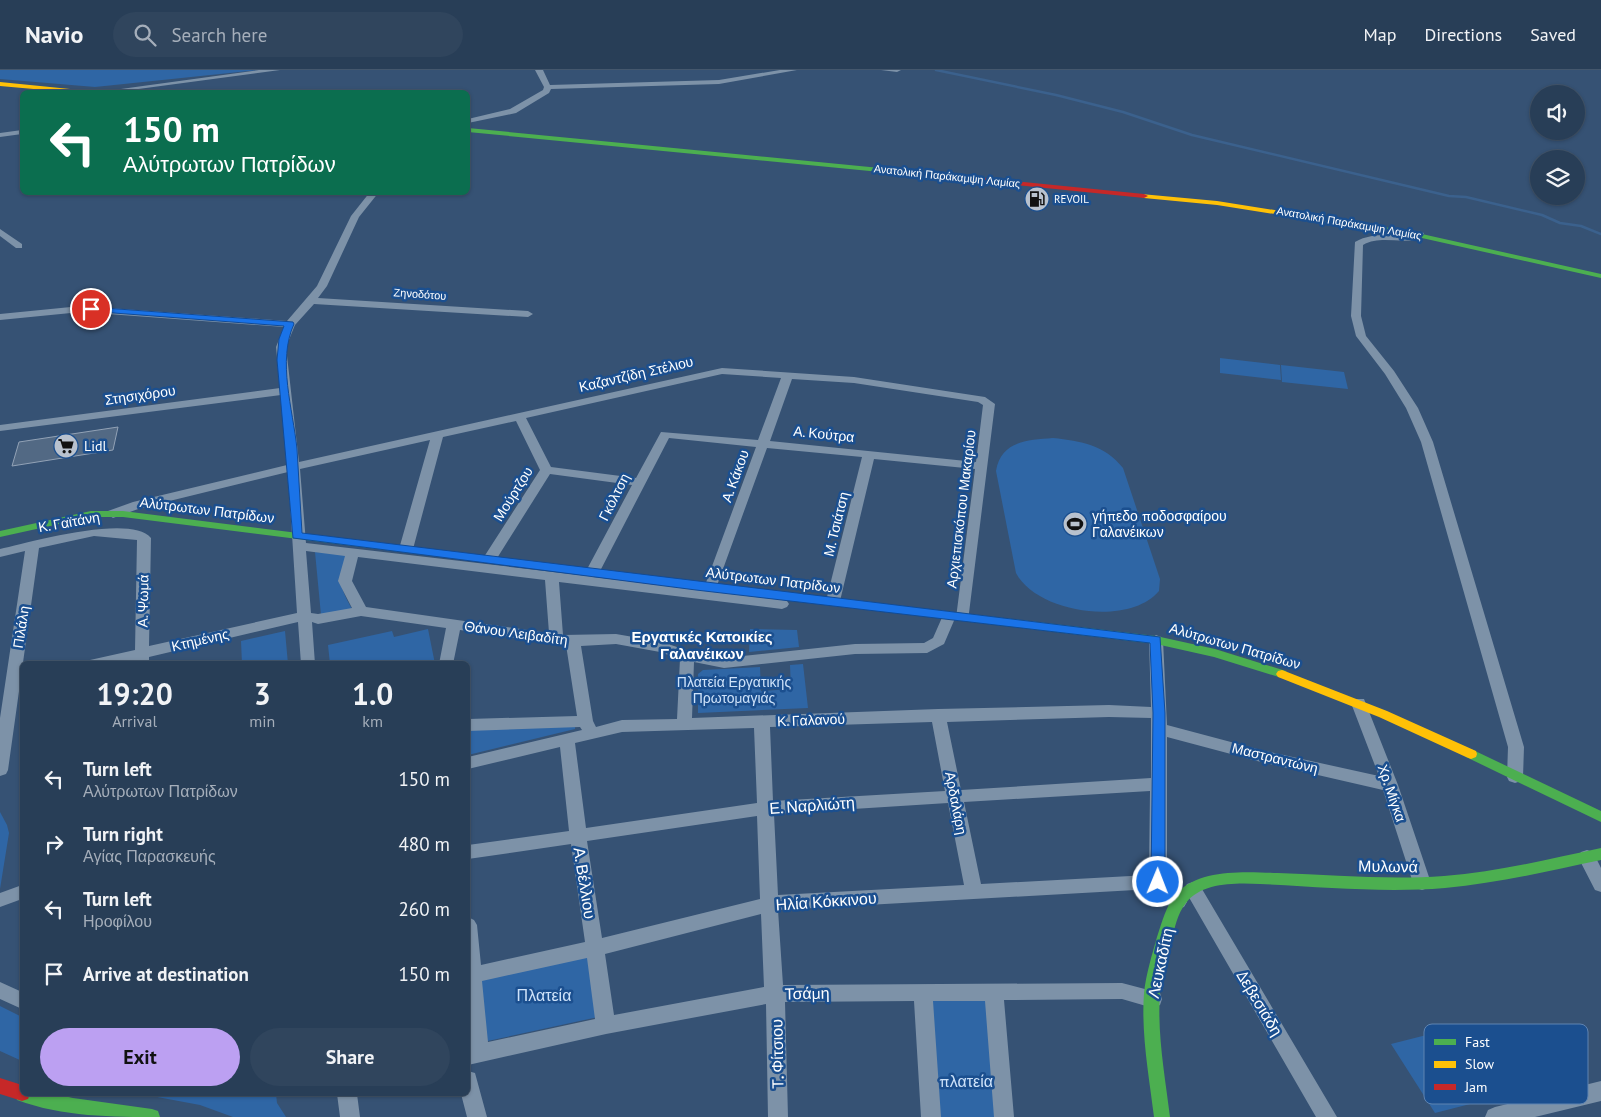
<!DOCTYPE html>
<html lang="en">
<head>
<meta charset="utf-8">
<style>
	body { margin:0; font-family:"PT Sans",sans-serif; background:#30455d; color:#f1f3f6; height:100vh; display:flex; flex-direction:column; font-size:19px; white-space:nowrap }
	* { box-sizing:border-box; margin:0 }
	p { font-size:16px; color:#a5aeba }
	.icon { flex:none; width:28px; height:28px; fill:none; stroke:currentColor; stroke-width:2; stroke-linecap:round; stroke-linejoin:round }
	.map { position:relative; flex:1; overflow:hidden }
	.panel { position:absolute; left:20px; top:591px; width:450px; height:435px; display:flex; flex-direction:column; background:#283e57; border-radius:8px; box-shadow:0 1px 4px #0004,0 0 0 1px #44576d }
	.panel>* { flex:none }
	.top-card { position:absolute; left:20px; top:20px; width:450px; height:105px; border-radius:8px; box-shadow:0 1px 4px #0004,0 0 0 1px #44576d; background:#0b6e4f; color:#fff; overflow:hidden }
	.controls { position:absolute; left:1530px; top:15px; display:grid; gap:10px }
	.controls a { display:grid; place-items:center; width:55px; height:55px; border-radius:50%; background:#283e57; box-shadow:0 1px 4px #0004,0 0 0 1px #44576d; font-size:25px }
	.pin { position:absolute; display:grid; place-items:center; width:42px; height:42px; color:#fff; margin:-21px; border:2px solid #fff; border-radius:50%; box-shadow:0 1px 5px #0007 }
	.me { position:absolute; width:55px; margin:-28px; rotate:1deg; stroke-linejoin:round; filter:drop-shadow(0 0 4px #0008) }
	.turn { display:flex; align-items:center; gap:18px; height:105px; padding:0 20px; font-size:22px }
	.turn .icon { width:65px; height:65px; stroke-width:2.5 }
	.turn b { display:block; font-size:35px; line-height:42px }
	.eta { display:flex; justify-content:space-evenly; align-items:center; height:85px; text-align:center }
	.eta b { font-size:30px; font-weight:800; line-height:35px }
	.cta { display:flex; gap:10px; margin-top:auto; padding:10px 20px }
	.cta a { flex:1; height:58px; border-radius:30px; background:#bca0f2; color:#111; font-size:20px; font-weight:800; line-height:58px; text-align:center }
	.cta a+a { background:#30455d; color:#f1f3f6 }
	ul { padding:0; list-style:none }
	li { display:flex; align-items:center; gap:15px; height:65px; padding:0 20px }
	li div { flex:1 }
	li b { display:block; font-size:19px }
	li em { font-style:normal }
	header { display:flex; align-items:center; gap:30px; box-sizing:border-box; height:70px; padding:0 25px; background:#283e57; border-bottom:1px solid #44576d }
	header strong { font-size:24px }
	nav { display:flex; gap:28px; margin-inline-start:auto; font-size:18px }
	.search { width:350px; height:45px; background:#30455d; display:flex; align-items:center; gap:12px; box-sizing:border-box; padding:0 18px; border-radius:28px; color:#a5aeba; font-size:19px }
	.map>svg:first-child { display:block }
	.green { fill:#2f66a5 }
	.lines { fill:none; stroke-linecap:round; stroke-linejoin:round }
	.stream { stroke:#3b618d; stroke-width:2.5 }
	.building { fill:#526984; stroke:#92a2b6 }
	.street { fill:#7d92a8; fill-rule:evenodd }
	.fast { fill:#4caf50; fill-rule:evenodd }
	.slow { fill:#ffc107; fill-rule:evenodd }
	.jam { fill:#c62828; fill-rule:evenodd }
	.route { fill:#1a73e8; stroke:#114b97 }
	.labels { text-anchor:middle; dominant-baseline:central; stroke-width:5; stroke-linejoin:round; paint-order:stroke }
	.far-street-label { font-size:11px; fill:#fff; stroke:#1b4f8f }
	.far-poi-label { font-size:11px; fill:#fff; stroke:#1b4f8f; text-anchor:start }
	.street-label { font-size:14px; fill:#fff; stroke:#1b4f8f }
	.poi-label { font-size:14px; fill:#fff; stroke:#1b4f8f; text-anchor:start }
	.park-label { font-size:14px; fill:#cfe3fa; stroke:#1b4f8f }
	.neighbourhood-label { font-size:15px; font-weight:bold; fill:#fff; stroke:#1b4f8f }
	.near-street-label { font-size:16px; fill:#fff; stroke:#1b4f8f }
	.near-park-label { font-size:16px; fill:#cfe3fa; stroke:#1b4f8f }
	.key { fill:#1b4f8f; stroke:#5f84b1; stroke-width:1 }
	.key-label { font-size:14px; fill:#fff }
</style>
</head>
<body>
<header>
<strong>Navio</strong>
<div class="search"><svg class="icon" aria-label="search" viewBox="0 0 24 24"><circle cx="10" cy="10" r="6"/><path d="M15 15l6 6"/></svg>Search here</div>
<nav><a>Map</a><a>Directions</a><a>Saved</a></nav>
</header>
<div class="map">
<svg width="1601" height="1047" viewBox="0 0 1601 1047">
	<rect width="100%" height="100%" fill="#365274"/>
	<!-- green -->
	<path class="green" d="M 0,0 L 259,0 L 95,17 L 0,9 Z
		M 1220,288 L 1280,295 L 1281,310 L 1220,303 Z
		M 1281,295 L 1344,302 L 1348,319 L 1282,312 Z
		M 1053,368 C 1081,371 1105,375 1123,398 L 1160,509 L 1159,521 C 1129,557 1037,543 1016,503 L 996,401 C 1001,371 1027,370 1053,368 Z
		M 315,482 L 349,485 C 339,513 338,513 352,539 L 321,545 Z
		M 428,559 L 435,594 L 330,594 L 328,575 L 392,561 L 394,567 Z
		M 750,559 L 797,560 L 799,577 L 749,582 Z
		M 285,561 L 288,594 L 242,594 L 241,571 Z
		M 803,594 L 808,638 L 698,643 L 698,604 L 703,600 L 760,597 L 761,621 L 791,619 L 790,595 Z
		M 575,654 L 575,659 L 468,685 L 468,658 Z
		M 0,742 L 7,755 L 9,763 L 0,819 Z
		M 589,883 L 598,947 L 483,972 L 479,906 Z
		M 987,929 L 999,1047 L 938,1047 L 930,930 Z
		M 0,936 L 22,947 L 22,991 L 0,981 Z
		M 1462,956 L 1509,1024 L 1435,1043 L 1391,974 Z
		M 141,1024 L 276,1024 L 277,1033 L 286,1047 L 233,1047 L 200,1035 Z"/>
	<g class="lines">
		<!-- stream -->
		<path class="stream" d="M 936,0 L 1056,25 L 1123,42 L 1192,65 L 1449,126 L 1466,127 L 1542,145 L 1560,153 L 1581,156 L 1601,164"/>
	</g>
	<!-- building -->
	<path class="building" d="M 118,357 L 113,380 L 12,396 L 19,372 Z"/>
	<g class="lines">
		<!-- street -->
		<path class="street" d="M 259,0 L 280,0 L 116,22 L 99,22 Z
			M 535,0 L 543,0 L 550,15 L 719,10 L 780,0 L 797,0 L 719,14 L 551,19 L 549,23 L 516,43 L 468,53 L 468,49 L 510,39 L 543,20 L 544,17 Z
			M 881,0 L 901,0 L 897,2 Z
			M 22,60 L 22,64 L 0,67 L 0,63 Z
			M 370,122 L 379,122 L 359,147 L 327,216 L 318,228 L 528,241 L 533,244 L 528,247 L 314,234 L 295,255 L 286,277 L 299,392 L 722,298 L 854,307 L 985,327 L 995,334 L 968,551 L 958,551 L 956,548 L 975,399 L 874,389 L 840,531 L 833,536 L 826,531 L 862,387 L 767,378 L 715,521 L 782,529 L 787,531 L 789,534 L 787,537 L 782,539 L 559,512 L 563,565 L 616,564 L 662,572 L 689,581 L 724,588 L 855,574 L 924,573 L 933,568 L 944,543 L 949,541 L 956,546 L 944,574 L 927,583 L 855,584 L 724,598 L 694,592 L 692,648 L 938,639 L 1109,635 L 1151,637 L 1149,570 L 1156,565 L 1161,567 L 1163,570 L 1167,655 L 1261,680 L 1379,706 L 1351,633 L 1354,629 L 1364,629 L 1398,715 L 1431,813 L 1428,818 L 1422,820 L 1416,818 L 1413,813 L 1383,720 L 1261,692 L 1167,667 L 1167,811 L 1184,827 L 1187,832 L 1184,837 C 1172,842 1159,830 1153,819 L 778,840 L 783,915 L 1122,913 L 1160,923 L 1162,929 L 1160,935 L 1153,938 L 1122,929 L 1004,930 L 1014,1047 L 994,1047 L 985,931 L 933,931 L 941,1047 L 921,1047 L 914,931 L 785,932 L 788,1047 L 768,1047 L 766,934 L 606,964 L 468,995 L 468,847 L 474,850 L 477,855 L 481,895 L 585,872 L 571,774 L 468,789 L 468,775 L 569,761 L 560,677 L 468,699 L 468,687 L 582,660 L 580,657 L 468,661 L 468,649 L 577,646 L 566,575 L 460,560 L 453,594 L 439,594 L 446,558 L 361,546 L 318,554 L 312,552 L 315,594 L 301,594 L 298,552 L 149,587 L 149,594 L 135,594 L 135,590 L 118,594 L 88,594 L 90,590 L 135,580 L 137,470 L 94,466 L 39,478 L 8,700 L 6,704 L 0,706 L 0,648 L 25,481 L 0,487 L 0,479 C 27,473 131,443 151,468 L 149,576 L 297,543 L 288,402 L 141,438 L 113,448 L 107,444 L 108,441 L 133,432 L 287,395 L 281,325 L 0,361 L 0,355 L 280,318 L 276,277 L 284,257 L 81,242 L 0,250 L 0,244 L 81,236 L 287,251 L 317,216 L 351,146 ZM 722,304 L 781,308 L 758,370 L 661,362 L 636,408 L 551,397 L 526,348 ZM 792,309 L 854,313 L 978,332 L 983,335 L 976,392 L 770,371 ZM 516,351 L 540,400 L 482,490 L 484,493 L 494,493 L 550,404 L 632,415 L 585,503 L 588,506 L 306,473 L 300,399 L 430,370 L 399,479 L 406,483 L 413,479 L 443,367 ZM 669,368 L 756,377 L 704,518 L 706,520 L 593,507 L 599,503 ZM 306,481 L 345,486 L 338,511 L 352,538 L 318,544 L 311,543 ZM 358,487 L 545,510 L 549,563 L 366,537 L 352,511 ZM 616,574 L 660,582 L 680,589 L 677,649 L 622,650 L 596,657 L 593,651 L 581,576 ZM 1109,647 L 1151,648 L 1151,708 L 961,720 L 947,652 ZM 932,652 L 945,721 L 773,731 L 770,657 ZM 754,658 L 757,733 L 586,758 L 575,673 L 622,662 ZM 1150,721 L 1149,805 L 981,814 L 964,732 ZM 948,733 L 964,815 L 778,825 L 774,744 ZM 757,746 L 760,829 L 602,868 L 587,771 ZM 761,844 L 764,917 L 614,945 L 605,884 ZM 587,888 L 595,949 L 488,972 L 482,911 Z
			M 0,159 L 22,174 L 22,178 L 16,178 L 0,166 Z
			M 1421,162 L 1424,163 L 1424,167 C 1404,176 1382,164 1363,175 L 1361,246 L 1366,266 L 1394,301 L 1418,338 L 1433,372 L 1524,677 L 1523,707 L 1521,711 L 1515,713 L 1509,711 L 1507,707 L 1508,677 L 1421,372 L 1406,338 L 1385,304 L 1356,266 L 1351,246 L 1355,172 C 1376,160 1398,168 1421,162 Z
			M 1587,780 L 1593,782 L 1601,798 L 1601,822 L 1595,820 L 1578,787 L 1581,782 Z
			M 1193,812 L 1199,814 L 1337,1047 L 1316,1047 L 1187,824 L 1184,819 L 1187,814 Z
			M 22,815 L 22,829 L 0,837 L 0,823 Z
			M 0,912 L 22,922 L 22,939 L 0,929 Z
			M 468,1001 L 475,1003 L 487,1047 L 467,1047 L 461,1024 L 468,1024 Z
			M 1601,1011 L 1601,1031 L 1535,1047 L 1485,1047 L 1488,1040 L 1495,1037 Z
			M 337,1024 L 357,1024 L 360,1047 L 340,1047 Z"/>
		<!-- fast -->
		<path class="fast" d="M 468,58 L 921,102 L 924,104 L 921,106 L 468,62 Z
			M 1322,148 L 1404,160 L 1601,204 L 1601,208 L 1404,164 L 1325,152 L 1322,152 Z
			M 91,441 L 123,441 L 515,490 L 520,493 L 515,496 L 123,447 L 91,447 L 0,467 L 0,461 Z
			M 657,507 L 1156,566 L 1215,579 L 1286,601 L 1288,604 L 1286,607 L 1282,608 L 1214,587 L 1156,574 L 653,514 L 651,511 L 653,508 Z
			M 1471,679 L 1601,741 L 1601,752 L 1466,687 L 1465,684 L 1466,681 Z
			M 1601,778 L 1601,790 C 1549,801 1498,813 1445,818 C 1384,823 1321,817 1260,814 C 1236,813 1202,812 1186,833 C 1177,844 1175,858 1171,871 C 1166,888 1161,906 1160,923 C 1157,964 1165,1006 1170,1047 L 1154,1047 C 1149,1006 1141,964 1144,923 C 1146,904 1152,885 1157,867 C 1162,852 1166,835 1177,823 C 1200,798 1247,802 1278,803 C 1333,805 1389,810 1444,806 C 1497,802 1549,789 1601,778 Z
			M 22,1016 L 22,1024 L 55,1024 L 73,1028 L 152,1039 L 158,1041 L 160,1047 C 112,1047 63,1047 17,1030 L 15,1024 L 17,1018 Z"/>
		<!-- slow -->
		<path class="slow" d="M 0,12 L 80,20 L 83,22 L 67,22 L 0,16 Z
			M 1141,124 L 1217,131 L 1325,148 L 1329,150 L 1325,152 L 1217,135 L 1144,128 L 1140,126 Z
			M 1282,600 L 1387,641 L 1476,681 L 1477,684 L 1476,687 L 1471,689 L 1466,687 L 1379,647 L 1278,607 L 1276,604 L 1278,601 Z"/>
		<!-- jam -->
		<path class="jam" d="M 921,102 L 1144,124 L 1148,126 L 1144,128 L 919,105 L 918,104 Z
			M 515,490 L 657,507 L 663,511 L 657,515 L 511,495 L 510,493 Z
			M 0,1008 L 22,1015 L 22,1024 L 30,1024 L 28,1029 L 22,1031 L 0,1024 Z"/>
	</g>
	<!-- route -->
	<path class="route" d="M 91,237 L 293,252 L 294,254 C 277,291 293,339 297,379 C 299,407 300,435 302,463 L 1160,567 L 1165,643 L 1165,812 L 1163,817 L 1158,818 L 1153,817 L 1151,812 L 1153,643 L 1150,573 L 696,520 L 293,468 L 277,290 L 279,269 L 284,256 L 88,241 L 88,238 Z"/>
	<!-- icons -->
	<defs>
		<symbol id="fuel-disc" viewBox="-11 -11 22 22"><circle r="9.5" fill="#b9c2ce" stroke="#1b4f8f"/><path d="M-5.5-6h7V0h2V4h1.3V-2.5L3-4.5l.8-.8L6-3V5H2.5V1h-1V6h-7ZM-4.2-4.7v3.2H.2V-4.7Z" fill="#111"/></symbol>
		<symbol id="supermarket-disc" viewBox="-11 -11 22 22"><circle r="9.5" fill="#b9c2ce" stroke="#1b4f8f"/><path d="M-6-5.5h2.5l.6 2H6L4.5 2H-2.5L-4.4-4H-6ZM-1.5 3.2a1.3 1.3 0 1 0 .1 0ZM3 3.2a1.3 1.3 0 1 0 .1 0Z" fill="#111"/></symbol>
		<symbol id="stadium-disc" viewBox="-11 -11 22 22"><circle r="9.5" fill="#b9c2ce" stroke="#1b4f8f"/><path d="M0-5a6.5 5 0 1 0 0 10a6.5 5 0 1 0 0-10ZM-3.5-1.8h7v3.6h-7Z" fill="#111"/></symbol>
	</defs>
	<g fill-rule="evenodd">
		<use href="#fuel-disc" x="1023" y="115" width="28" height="28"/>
		<use href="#supermarket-disc" x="52" y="362" width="28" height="28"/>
		<use href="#stadium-disc" x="1061" y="440" width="28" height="28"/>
	</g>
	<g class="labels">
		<!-- far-street labels -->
		<g class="far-street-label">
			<text transform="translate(947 106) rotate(6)">Ανατολική Παράκαμψη Λαμίας</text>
			<text transform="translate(1349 153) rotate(10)">Ανατολική Παράκαμψη Λαμίας</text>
			<text transform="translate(420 224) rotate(4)">Ζηνοδότου</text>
		</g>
		<!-- far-poi labels -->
		<g class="far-poi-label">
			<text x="1054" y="129">REVOIL</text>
		</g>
		<!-- street labels -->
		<g class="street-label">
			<text transform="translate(636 304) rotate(-13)">Καζαντζίδη Στέλιου</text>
			<text transform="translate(140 325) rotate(-8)">Στησιχόρου</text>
			<text transform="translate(824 364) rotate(6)">Α. Κούτρα</text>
			<text transform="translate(735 406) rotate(-70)">Α. Κάκου</text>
			<text transform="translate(513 424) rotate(-58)">Μούρτζου</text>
			<text transform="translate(614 427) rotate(-63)">Γκόλτση</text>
			<text transform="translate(961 439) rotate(-83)">Αρχιεπισκόπου Μακαρίου</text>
			<text transform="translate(207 440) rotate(7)">Αλύτρωτων Πατρίδων</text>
			<text transform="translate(69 452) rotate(-10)">Κ. Γαϊτάνη</text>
			<text transform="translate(836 454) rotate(-76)">Μ. Τσιάτση</text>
			<text transform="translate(773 510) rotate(7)">Αλύτρωτων Πατρίδων</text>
			<text transform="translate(143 531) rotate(-89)">Α. Ψωμά</text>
			<text transform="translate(21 557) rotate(-81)">Πιλάλη</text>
			<text transform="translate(516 563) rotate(8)">Θάνου Λειβαδίτη</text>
			<text transform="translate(200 570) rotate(-13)">Κτημένης</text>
			<text transform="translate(1235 576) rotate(16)">Αλύτρωτων Πατρίδων</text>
			<text transform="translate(811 650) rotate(-2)">Κ. Γαλανού</text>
			<text transform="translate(1275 688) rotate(14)">Μαστραντώνη</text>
			<text transform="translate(1392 723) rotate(71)">Χρ. Μίγκα</text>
			<text transform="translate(956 733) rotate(79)">Αρδαλάρη</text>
		</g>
		<!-- poi labels -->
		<g class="poi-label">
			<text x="84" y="376">Lidl</text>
			<text x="1092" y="446">γήπεδο ποδοσφαίρου<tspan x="1092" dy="16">Γαλανέικων</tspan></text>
		</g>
		<!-- park labels -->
		<g class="park-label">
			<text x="734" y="612">Πλατεία Εργατικής<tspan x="734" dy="16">Πρωτομαγιάς</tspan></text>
		</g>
		<!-- neighbourhood labels -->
		<g class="neighbourhood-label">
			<text x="702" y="566">Εργατικές Κατοικίες<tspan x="702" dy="17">Γαλανέικων</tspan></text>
		</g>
		<!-- near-street labels -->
		<g class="near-street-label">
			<text transform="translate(812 735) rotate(-4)">Ε. Ναρλιώτη</text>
			<text transform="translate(1388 796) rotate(1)">Μυλωνά</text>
			<text transform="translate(585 813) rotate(81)">Α. Βέλλιου</text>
			<text transform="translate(826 831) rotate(-4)">Ηλία Κόκκινου</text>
			<text transform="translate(1160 893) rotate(-78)">Λευκαδίτη</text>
			<text transform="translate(807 923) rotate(-1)">Τσάμη</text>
			<text transform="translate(1260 933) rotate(59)">Δεβεσιάδη</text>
			<text transform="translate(777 984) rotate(-91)">Τ. Φίτσιου</text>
		</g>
		<!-- near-park labels -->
		<g class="near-park-label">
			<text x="544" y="925">Πλατεία</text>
			<text x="966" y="1011">πλατεία</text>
		</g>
	</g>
	<!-- legend -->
	<rect x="1424" y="954" width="164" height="80" rx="8" class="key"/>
	<rect x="1434" y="969" width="22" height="6" fill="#4caf50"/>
	<rect x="1434" y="991" width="22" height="7" fill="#ffc107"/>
	<rect x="1434" y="1014" width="22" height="6" fill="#c62828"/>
	<g class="key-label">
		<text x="1465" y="977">Fast</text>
		<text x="1465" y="999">Slow</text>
		<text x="1465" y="1022">Jam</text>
	</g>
</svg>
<div class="controls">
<a><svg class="icon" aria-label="sound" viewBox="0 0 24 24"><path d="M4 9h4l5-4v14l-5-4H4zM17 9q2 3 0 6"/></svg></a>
<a><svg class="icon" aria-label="layers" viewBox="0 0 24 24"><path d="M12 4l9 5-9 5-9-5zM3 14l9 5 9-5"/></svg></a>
</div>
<div class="pin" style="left:91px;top:239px;background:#d93025"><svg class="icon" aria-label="arrive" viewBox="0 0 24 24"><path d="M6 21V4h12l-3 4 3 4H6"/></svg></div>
<svg class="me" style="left:1158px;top:812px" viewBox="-20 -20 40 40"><circle r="17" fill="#1a73e8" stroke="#fff" stroke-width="3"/><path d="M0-11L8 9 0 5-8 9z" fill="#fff"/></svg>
<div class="top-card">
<div class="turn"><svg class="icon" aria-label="left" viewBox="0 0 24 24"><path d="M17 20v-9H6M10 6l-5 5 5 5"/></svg><div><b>150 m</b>Αλύτρωτων Πατρίδων</div></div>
</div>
<section class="panel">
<div class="eta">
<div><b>19:20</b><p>Arrival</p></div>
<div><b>3</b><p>min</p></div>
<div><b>1.0</b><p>km</p></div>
</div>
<ul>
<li><svg class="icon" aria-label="left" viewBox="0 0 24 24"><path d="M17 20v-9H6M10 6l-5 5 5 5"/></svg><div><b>Turn left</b><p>Αλύτρωτων Πατρίδων</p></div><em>150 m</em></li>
<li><svg class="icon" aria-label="right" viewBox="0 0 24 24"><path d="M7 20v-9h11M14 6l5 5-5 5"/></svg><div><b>Turn right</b><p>Αγίας Παρασκευής</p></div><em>480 m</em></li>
<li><svg class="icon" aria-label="left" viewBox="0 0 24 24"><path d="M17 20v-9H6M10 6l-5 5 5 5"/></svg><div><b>Turn left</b><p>Ηροφίλου</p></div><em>260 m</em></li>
<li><svg class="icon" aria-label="arrive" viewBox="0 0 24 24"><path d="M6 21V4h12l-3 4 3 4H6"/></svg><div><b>Arrive at destination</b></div><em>150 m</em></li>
</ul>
<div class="cta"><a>Exit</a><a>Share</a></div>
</section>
</div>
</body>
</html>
